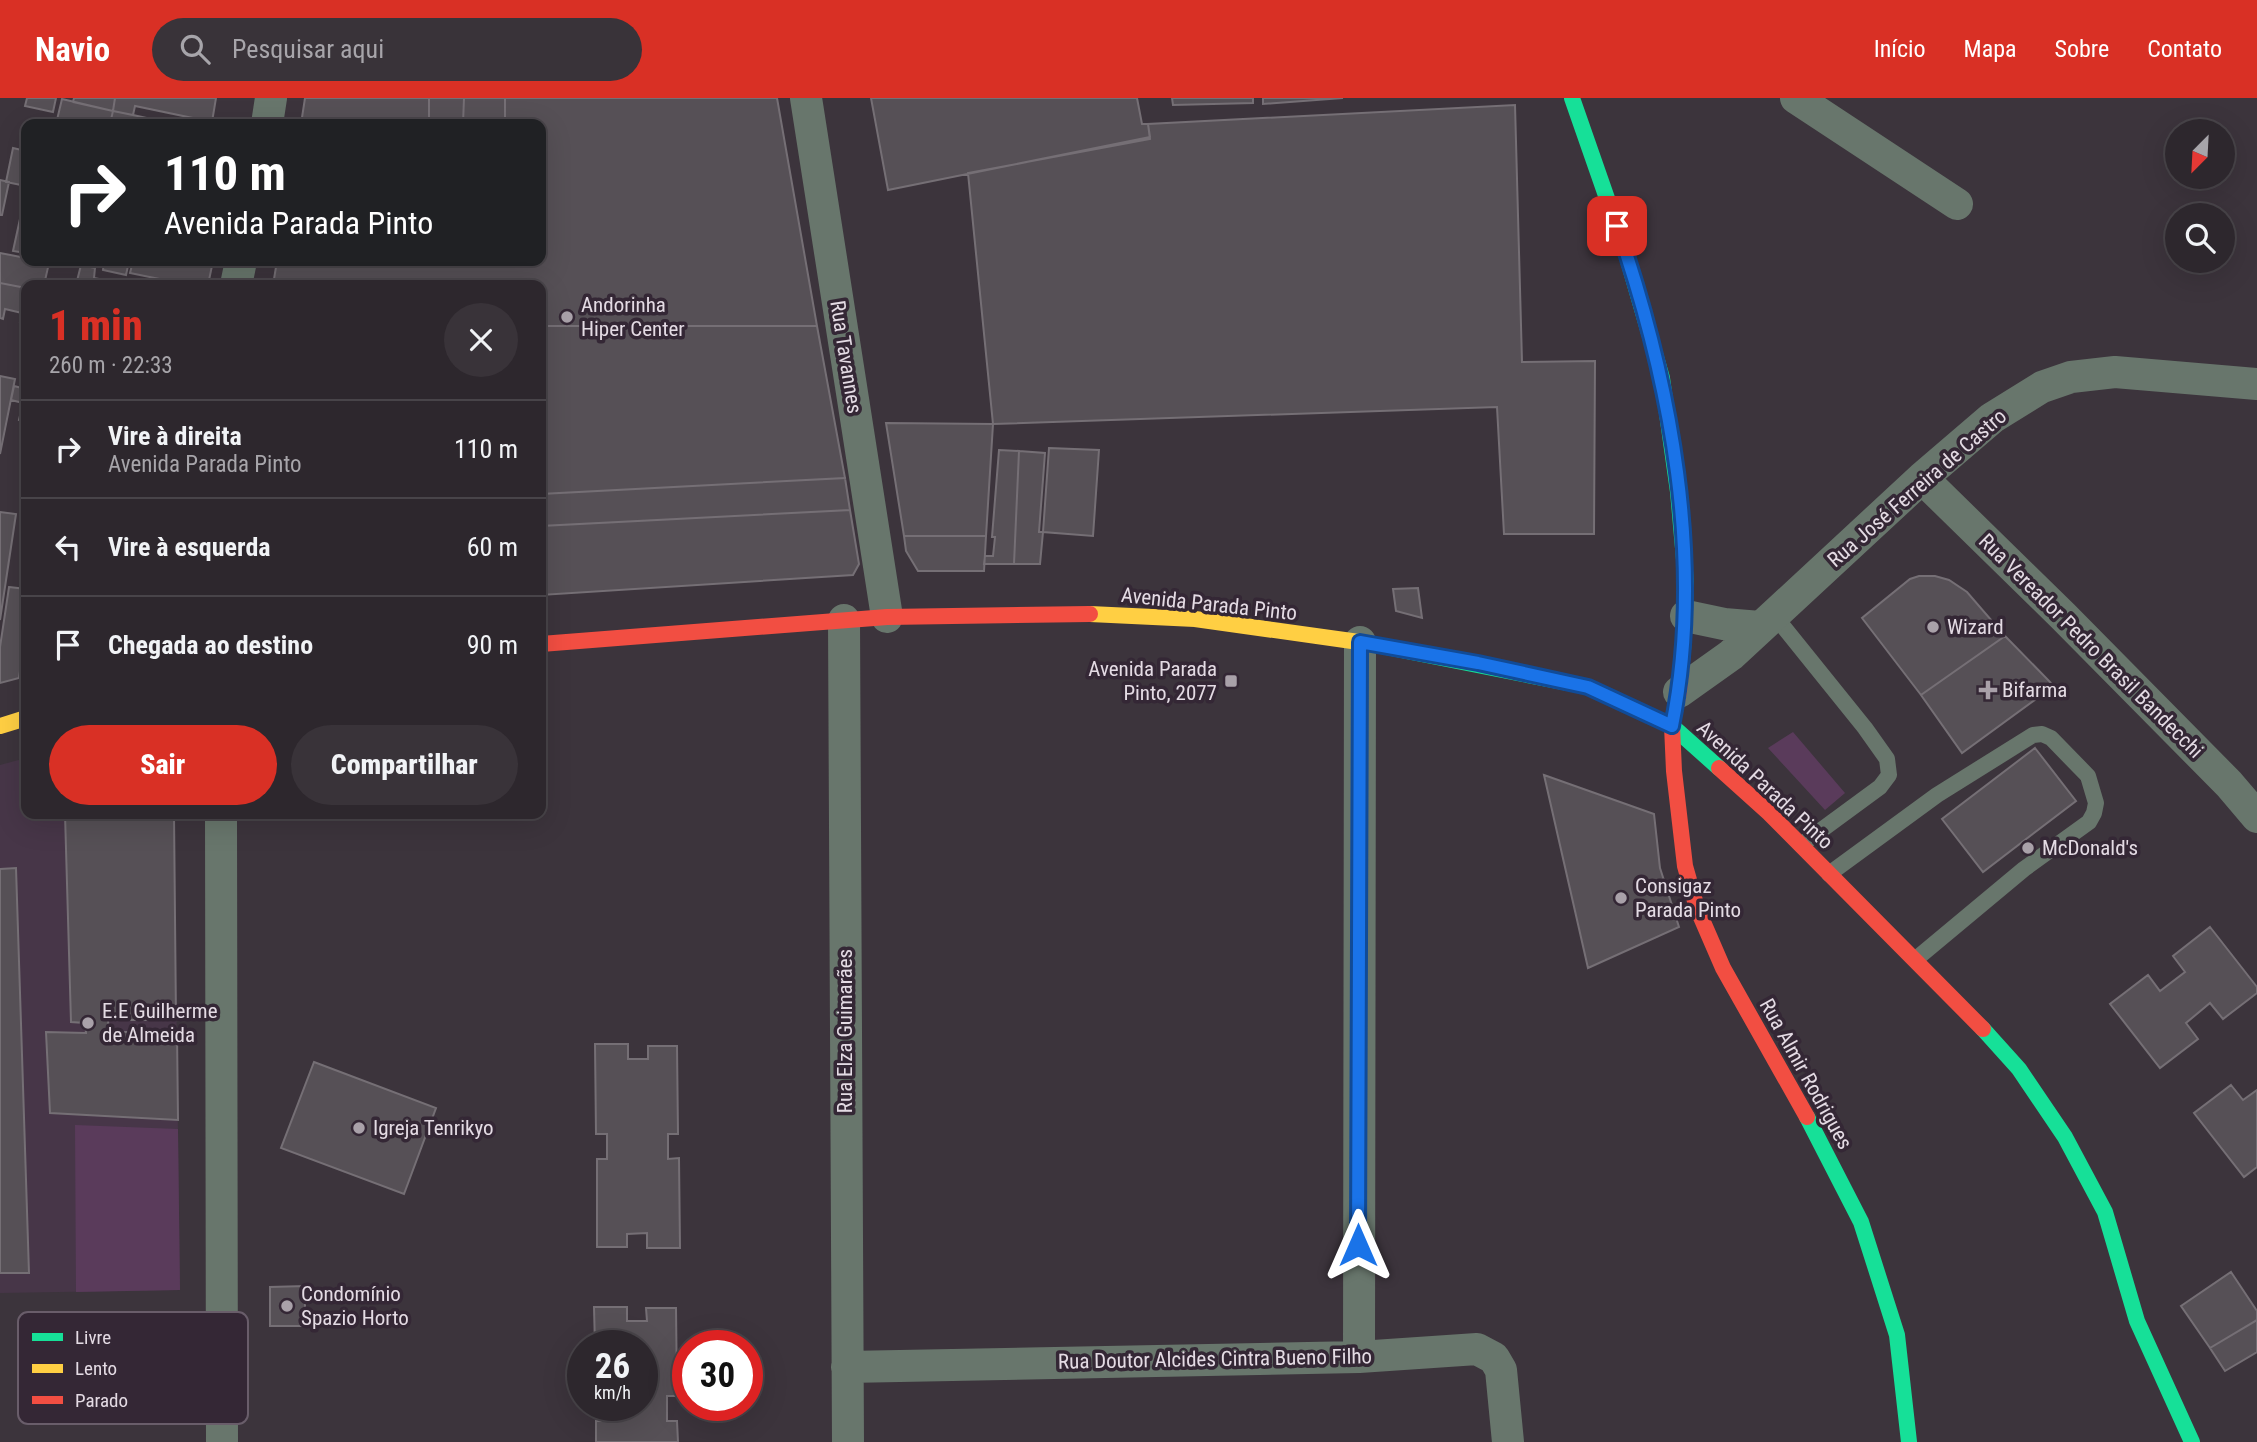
<!DOCTYPE html>
<html lang="pt">
<head>
<meta charset="utf-8">
<style>
	body { margin:0; font-family:"Roboto Condensed",sans-serif; background:#393339; color:#f1f3f6; height:100vh; display:flex; flex-direction:column; font-size:26px; white-space:nowrap }
	* { box-sizing:border-box; margin:0 }
	p { font-size:23px; color:#a7a5aa }
	.icon { flex:none; width:38px; height:38px; fill:none; stroke:currentColor; stroke-width:2; stroke-linecap:round; stroke-linejoin:round }
	.map { position:relative; flex:1; overflow:hidden }
	.details { position:absolute; left:21px; top:182px; width:525px; height:539px; display:flex; flex-direction:column; background:#2d272d; border-radius:14px; box-shadow:0 7px 28px #0002,0 0 0 2px #484449 }
	.details>* { flex:none }
	.hud { position:absolute; left:21px; top:21px; width:525px; height:147px; border-radius:14px; box-shadow:0 7px 28px #0002,0 0 0 2px #484449; background:#202124; color:#fff; overflow:hidden }
	.needle { width:46px; rotate:204deg }
	.buttons { position:absolute; left:2165px; top:21px; display:grid; gap:14px }
	.buttons a { display:grid; place-items:center; width:70px; height:70px; border-radius:50%; background:#2d272d; box-shadow:0 7px 28px #0002,0 0 0 2px #484449; font-size:35px }
	.speed { position:absolute; left:567px; top:1232px; display:flex; gap:14px; font-size:35px; font-weight:700; text-align:center }
	.speed>* { display:grid; place-content:center; width:91px; height:91px; border-radius:50%; background:#2d272d; box-shadow:0 7px 28px #0002,0 0 0 2px #484449; line-height:1 }
	.speed small { font-size:18px; font-weight:400 }
	.speed .limit { border:10px solid #d22; background:#fff; color:#111 }
	.pin { position:absolute; display:grid; place-items:center; width:60px; height:60px; color:#fff; margin:-30px; border-radius:14px; box-shadow:0 4px 10px #0006 }
	.me { position:absolute; width:77px; margin:-38px; rotate:0deg; stroke-linejoin:round; filter:drop-shadow(0 0 5px #0008) }
	.turn { display:flex; align-items:center; gap:24px; height:147px; padding:0 28px; font-size:32px }
	.turn .icon { width:91px; height:91px; stroke-width:2.5 }
	.turn b { display:block; font-size:49px; line-height:60px }
	.round { display:grid; place-items:center; flex:none; width:74px; height:74px; border-radius:37px; background:#393339 }
	.headline { display:flex; align-items:center; justify-content:space-between; height:119px; padding:0 28px }
	h1 { font-size:42px; font-weight:800; line-height:52px; color:#d93025 }
	.action { display:flex; gap:14px; margin-top:auto; padding:14px 28px }
	.action a { flex:1; height:80px; border-radius:42px; background:#d93025; color:#fff; font-size:28px; font-weight:800; line-height:80px; text-align:center }
	.action a+a { background:#393339; color:#f1f3f6 }
	ul { padding:0; list-style:none }
	li { display:flex; align-items:center; gap:21px; height:98px; padding:0 28px; border-top:2px solid #484449 }
	li div { flex:1 }
	li b { display:block; font-size:26px }
	li em { font-style:normal }
	header { display:flex; align-items:center; gap:42px; box-sizing:border-box; height:98px; padding:0 35px; background:#d93025; color:#fff }
	header strong { font-size:33px }
	nav { display:flex; gap:38px; margin-inline-start:auto; font-size:24px }
	.search { width:490px; height:63px; background:#393339; display:flex; align-items:center; gap:18px; box-sizing:border-box; padding:0 24px; border-radius:38px; color:#a7a5aa; font-size:26px }
	.map>svg:first-child { display:block }
	.built { fill:#473648 }
	.green { fill:#5a3b5b }
	.building { fill:#565056; stroke:#756f75; stroke-width:2 }
	.lines { fill:none; stroke-linecap:round; stroke-linejoin:round }
	.lane { stroke:#68766c; stroke-width:16 }
	.street { stroke:#68766c; stroke-width:32 }
	.fast { stroke:#16e098; stroke-width:16 }
	.slow { stroke:#ffcf43; stroke-width:16 }
	.jam { stroke:#f24e42; stroke-width:16 }
	.route-casing { stroke:#114b97; stroke-width:18 }
	.route { stroke:#1a73e8; stroke-width:12 }
	.poi-dot { fill:#a9a1a9; stroke:#342735; stroke-width:2.5 }
	.labels { text-anchor:middle; dominant-baseline:central; stroke-width:7; stroke-linejoin:round; paint-order:stroke }
	.poi-label { font-size:21px; fill:#e4dbe4; stroke:#342735; text-anchor:start }
	.street-label { font-size:21px; fill:#e4dbe4; stroke:#342735 }
	.key { fill:#342735; stroke:#695d6a; stroke-width:2 }
	.key-label { font-size:19px; fill:#e4dbe4 }
</style>
</head>
<body>
<header>
<strong>Navio</strong>
<div class="search"><svg class="icon" aria-label="search" viewBox="0 0 24 24"><circle cx="10" cy="10" r="6"/><path d="M15 15l6 6"/></svg>Pesquisar aqui</div>
<nav><a>Início</a><a>Mapa</a><a>Sobre</a><a>Contato</a></nav>
</header>
<div class="map">
<svg width="2257" height="1344" viewBox="0 0 2257 1344">
	<rect width="100%" height="100%" fill="#3c343c"/>
	<!-- built -->
	<path class="built" d="M 26,660 L 26,716 L 174,716 L 180,1192 L 0,1195 L 0,667 Z"/>
	<!-- green -->
	<path class="green" d="M 1793,634 L 1845,695 L 1825,712 L 1768,650 Z
		M 75,1027 L 178,1031 L 180,1192 L 76,1194 Z"/>
	<!-- building -->
	<path class="building" d="M 27,0 L 56,0 L 53,14 L 25,8 Z
		M 74,0 L 115,0 L 113,13 L 73,4 Z
		M 115,0 L 216,0 L 212,24 L 135,8 L 133,17 L 113,13 Z
		M 305,0 L 429,0 L 429,26 L 301,26 Z
		M 413,0 L 464,0 L 463,26 L 429,26 L 429,0 Z
		M 464,0 L 505,0 L 505,26 L 463,26 Z
		M 505,0 L 777,0 L 817,228 L 541,228 L 541,187 L 273,187 L 277,163 L 541,163 L 541,26 L 505,26 Z
		M 871,0 L 1137,0 L 1142,26 L 1148,26 L 1150,39 L 888,92 Z
		M 1172,0 L 1253,0 L 1253,5 L 1173,7 Z
		M 1263,0 L 1343,0 L 1263,6 Z
		M 62,1 L 113,13 L 110,26 L 56,26 Z
		M 1515,7 L 1522,264 L 1595,263 L 1594,436 L 1504,436 L 1497,309 L 993,326 L 968,75 L 1150,41 L 1148,26 Z
		M 113,13 L 133,17 L 174,26 L 110,26 Z
		M 13,50 L 26,53 L 26,88 L 6,84 Z
		M 0,82 L 9,84 L 2,117 L 0,117 Z
		M 20,121 L 26,122 L 26,155 L 13,153 Z
		M 0,155 L 26,160 L 26,163 L 49,165 L 44,187 L 26,187 L 26,190 L 0,185 Z
		M 104,163 L 129,163 L 126,177 L 103,172 Z
		M 133,163 L 213,163 L 208,187 L 190,183 L 189,187 L 130,175 Z
		M 81,167 L 95,170 L 94,180 L 129,187 L 76,187 Z
		M 0,185 L 26,190 L 26,226 L 20,224 L 22,215 L 5,211 L 3,221 L 0,220 Z
		M 541,228 L 817,228 L 845,380 L 541,396 Z
		M 0,278 L 15,281 L 0,356 Z
		M 14,288 L 26,291 L 26,323 L 19,322 L 23,305 L 11,302 Z
		M 886,325 L 993,326 L 986,438 L 904,438 Z
		M 1049,350 L 1099,352 L 1093,438 L 1043,434 Z
		M 999,352 L 1019,353 L 1014,466 L 984,466 L 985,458 L 993,458 L 995,439 L 992,439 Z
		M 1019,353 L 1045,355 L 1039,434 L 1043,434 L 1040,466 L 1014,466 Z
		M 845,380 L 850,412 L 541,428 L 541,396 Z
		M 850,412 L 859,466 L 853,477 L 541,497 L 541,428 Z
		M 0,414 L 16,416 L 0,522 Z
		M 904,438 L 986,438 L 984,473 L 918,473 L 906,453 Z
		M 1919,478 L 1935,478 L 1949,482 L 1967,494 L 2005,538 L 1921,597 L 1862,520 L 1910,481 Z
		M 9,489 L 26,491 L 26,532 L 19,580 L 0,585 L 0,549 Z
		M 1418,490 L 1422,520 L 1396,513 L 1393,491 Z
		M 26,532 L 26,580 L 19,580 Z
		M 2005,538 L 2054,588 L 1962,655 L 1921,597 Z
		M 2035,650 L 2076,703 L 1983,774 L 1942,721 Z
		M 1544,677 L 1654,716 L 1660,770 L 1679,829 L 1588,870 Z
		M 65,716 L 174,716 L 176,922 L 108,922 L 109,934 L 177,934 L 178,1022 L 50,1015 L 46,934 L 86,935 L 85,925 L 71,924 Z
		M 246,716 L 333,716 L 333,721 L 246,718 Z
		M 16,770 L 29,1175 L 0,1175 L 0,771 Z
		M 2210,829 L 2257,889 L 2257,895 L 2223,921 L 2210,905 L 2186,925 L 2198,941 L 2160,970 L 2110,906 L 2148,877 L 2160,893 L 2185,874 L 2173,858 Z
		M 595,946 L 628,946 L 628,961 L 648,961 L 648,948 L 677,948 L 678,1036 L 668,1036 L 668,1061 L 679,1060 L 680,1150 L 647,1150 L 647,1135 L 627,1136 L 627,1149 L 597,1149 L 597,1061 L 607,1061 L 607,1036 L 596,1036 Z
		M 314,964 L 436,1010 L 404,1096 L 281,1050 Z
		M 2231,987 L 2243,1002 L 2257,992 L 2257,1069 L 2244,1079 L 2194,1015 Z
		M 2231,1174 L 2257,1213 L 2257,1222 L 2210,1250 L 2181,1208 Z
		M 305,1188 L 305,1228 L 270,1228 L 270,1189 Z
		M 594,1209 L 627,1209 L 627,1223 L 647,1223 L 646,1210 L 676,1210 L 677,1298 L 667,1298 L 667,1323 L 677,1323 L 678,1344 L 596,1344 L 596,1323 L 605,1323 L 605,1307 L 642,1307 L 642,1248 L 595,1248 Z
		M 2257,1222 L 2257,1254 L 2225,1273 L 2210,1250 Z"/>
	<g class="lines">
		<!-- lane -->
		<path class="lane" d="M 1774,517 L 1865,630 L 1887,661 L 1889,677 L 1880,689 L 1801,747
			M 1829,776 L 1937,697 L 2033,637 L 2042,636 L 2051,640 L 2088,678 L 2096,705 L 2094,715 L 2089,724 L 2024,771 L 1916,861"/>
		<!-- street -->
		<path class="street" d="M 806,0 L 887,519
			M 1796,0 L 1957,106
			M 267,26 L 271,0
			M 236,187 L 241,163
			M 1922,380 L 2063,518 L 2229,686 L 2257,719
			M 1686,518 L 1724,526 L 1760,529
			M 844,522 L 848,1344
			M 1679,594 L 1731,557 L 1922,380 L 1992,320 L 2042,289 L 2071,279 L 2115,274 L 2257,286
			M 221,716 L 222,1344
			M 1359,1259 L 1360,544
			M 847,1269 L 1359,1259 L 1477,1251 L 1494,1260 L 1501,1272 L 1508,1344"/>
		<!-- fast -->
		<path class="fast" d="M 1572,0 L 1625,152 L 1662,280 L 1678,394 L 1686,484 L 1683,553
			M 1366,545 L 1588,589 L 1672,628 L 1719,670
			M 1983,931 L 2019,971 L 2065,1039 L 2105,1114 L 2137,1223 L 2192,1344
			M 1807,1019 L 1861,1124 L 1897,1237 L 1909,1344"/>
		<!-- slow -->
		<path class="slow" d="M 1090,516 L 1195,521 L 1366,545
			M 0,628 L 26,620"/>
		<!-- jam -->
		<path class="jam" d="M 541,546 L 887,519 L 1090,516
			M 1683,553 L 1679,594 L 1672,628 L 1674,673 L 1685,768 L 1697,810 L 1723,870 L 1807,1019
			M 1719,670 L 1769,715 L 1983,931"/>
	</g>
	<g class="lines">
		<defs>
			<path id="route" d="M 1358,1147 L 1360,544 L 1478,565 L 1588,589 L 1672,628 C 1705,464 1671,284 1617,128"/>
		</defs>
		<!-- route casing -->
		<use href="#route" class="route-casing"/>
		<!-- route -->
		<use href="#route" class="route"/>
	</g>
	<!-- markers -->
	<g class="poi-dot">
		<circle cx="567" cy="219" r="7"/>
		<circle cx="1933" cy="529" r="7"/>
		<rect x="1224" y="576" width="14" height="14" rx="3.5"/>
		<path d="M1984.5 581.5h7v7h7v7h-7v7h-7v-7h-7v-7h7z"/>
		<circle cx="2028" cy="750" r="7"/>
		<circle cx="1621" cy="800" r="7"/>
		<circle cx="88" cy="925" r="7"/>
		<circle cx="359" cy="1030" r="7"/>
		<circle cx="287" cy="1208" r="7"/>
	</g>
	<g class="labels">
		<!-- poi labels -->
		<g class="poi-label">
			<text x="581" y="207">Andorinha<tspan x="581" dy="24">Hiper Center</tspan></text>
			<text x="1947" y="529">Wizard</text>
			<text x="1217" y="571" text-anchor="end">Avenida Parada<tspan x="1217" dy="24">Pinto, 2077</tspan></text>
			<text x="2002" y="592">Bifarma</text>
			<text x="2042" y="750">McDonald's</text>
			<text x="1635" y="788">Consigaz<tspan x="1635" dy="24">Parada Pinto</tspan></text>
			<text x="102" y="913">E.E Guilherme<tspan x="102" dy="24">de Almeida</tspan></text>
			<text x="373" y="1030">Igreja Tenrikyo</text>
			<text x="301" y="1196">Condomínio<tspan x="301" dy="24">Spazio Horto</tspan></text>
		</g>
		<!-- street labels -->
		<g class="street-label">
			<text transform="translate(846 259) rotate(81)">Rua Tavannes</text>
			<text transform="translate(1917 390) rotate(-41)">Rua José Ferreira de Castro</text>
			<text transform="translate(1209 506) rotate(6)">Avenida Parada Pinto</text>
			<text transform="translate(2091 548) rotate(45)">Rua Vereador Pedro Brasil Bandecchi</text>
			<text transform="translate(1765 687) rotate(43)">Avenida Parada Pinto</text>
			<text transform="translate(845 933) rotate(-90)">Rua Elza Guimarães</text>
			<text transform="translate(1806 976) rotate(61)">Rua Almir Rodrigues</text>
			<text transform="translate(1215 1261) rotate(-1)">Rua Doutor Alcides Cintra Bueno Filho</text>
		</g>
	</g>
	<!-- legend -->
	<rect x="18" y="1214" width="230" height="112" rx="10" class="key"/>
	<rect x="32" y="1235" width="31" height="8" fill="#16e098"/>
	<rect x="32" y="1266" width="31" height="9" fill="#ffcf43"/>
	<rect x="32" y="1298" width="31" height="8" fill="#f24e42"/>
	<g class="key-label">
		<text x="75" y="1246">Livre</text>
		<text x="75" y="1277">Lento</text>
		<text x="75" y="1309">Parado</text>
	</g>
</svg>
<div class="buttons">
<a><svg class="needle" viewBox="-14 -14 28 28"><path d="M0-13l5 13h-10z" fill="#e53935"/><path d="M0 13l5-13h-10z" fill="#a7a5aa"/></svg></a>
<a><svg class="icon" aria-label="search" viewBox="0 0 24 24"><circle cx="10" cy="10" r="6"/><path d="M15 15l6 6"/></svg></a>
</div>
<div class="speed"><div>26<small>km/h</small></div><div class="limit">30</div></div>
<div class="pin" style="left:1617px;top:128px;background:#d93025"><svg class="icon" aria-label="arrive" viewBox="0 0 24 24"><path d="M6 21V4h12l-3 4 3 4H6"/></svg></div>
<svg class="me" style="left:1358px;top:1147px" viewBox="-20 -20 40 40"><path d="M0-17L14 15 0 8-14 15z" fill="#1a73e8" stroke="#fff" stroke-width="4"/></svg>
<div class="hud">
<div class="turn"><svg class="icon" aria-label="right" viewBox="0 0 24 24"><path d="M7 20v-9h11M14 6l5 5-5 5"/></svg><div><b>110 m</b>Avenida Parada Pinto</div></div>
</div>
<section class="details">
<div class="headline"><div><h1>1 min</h1><p>260 m · 22:33</p></div><a class="round"><svg class="icon" aria-label="close" viewBox="0 0 24 24"><path d="M6 6l12 12M18 6L6 18"/></svg></a></div>
<ul>
<li><svg class="icon" aria-label="right" viewBox="0 0 24 24"><path d="M7 20v-9h11M14 6l5 5-5 5"/></svg><div><b>Vire à direita</b><p>Avenida Parada Pinto</p></div><em>110 m</em></li>
<li><svg class="icon" aria-label="left" viewBox="0 0 24 24"><path d="M17 20v-9H6M10 6l-5 5 5 5"/></svg><div><b>Vire à esquerda</b></div><em>60 m</em></li>
<li><svg class="icon" aria-label="arrive" viewBox="0 0 24 24"><path d="M6 21V4h12l-3 4 3 4H6"/></svg><div><b>Chegada ao destino</b></div><em>90 m</em></li>
</ul>
<div class="action"><a>Sair</a><a>Compartilhar</a></div>
</section>
</div>
</body>
</html>
